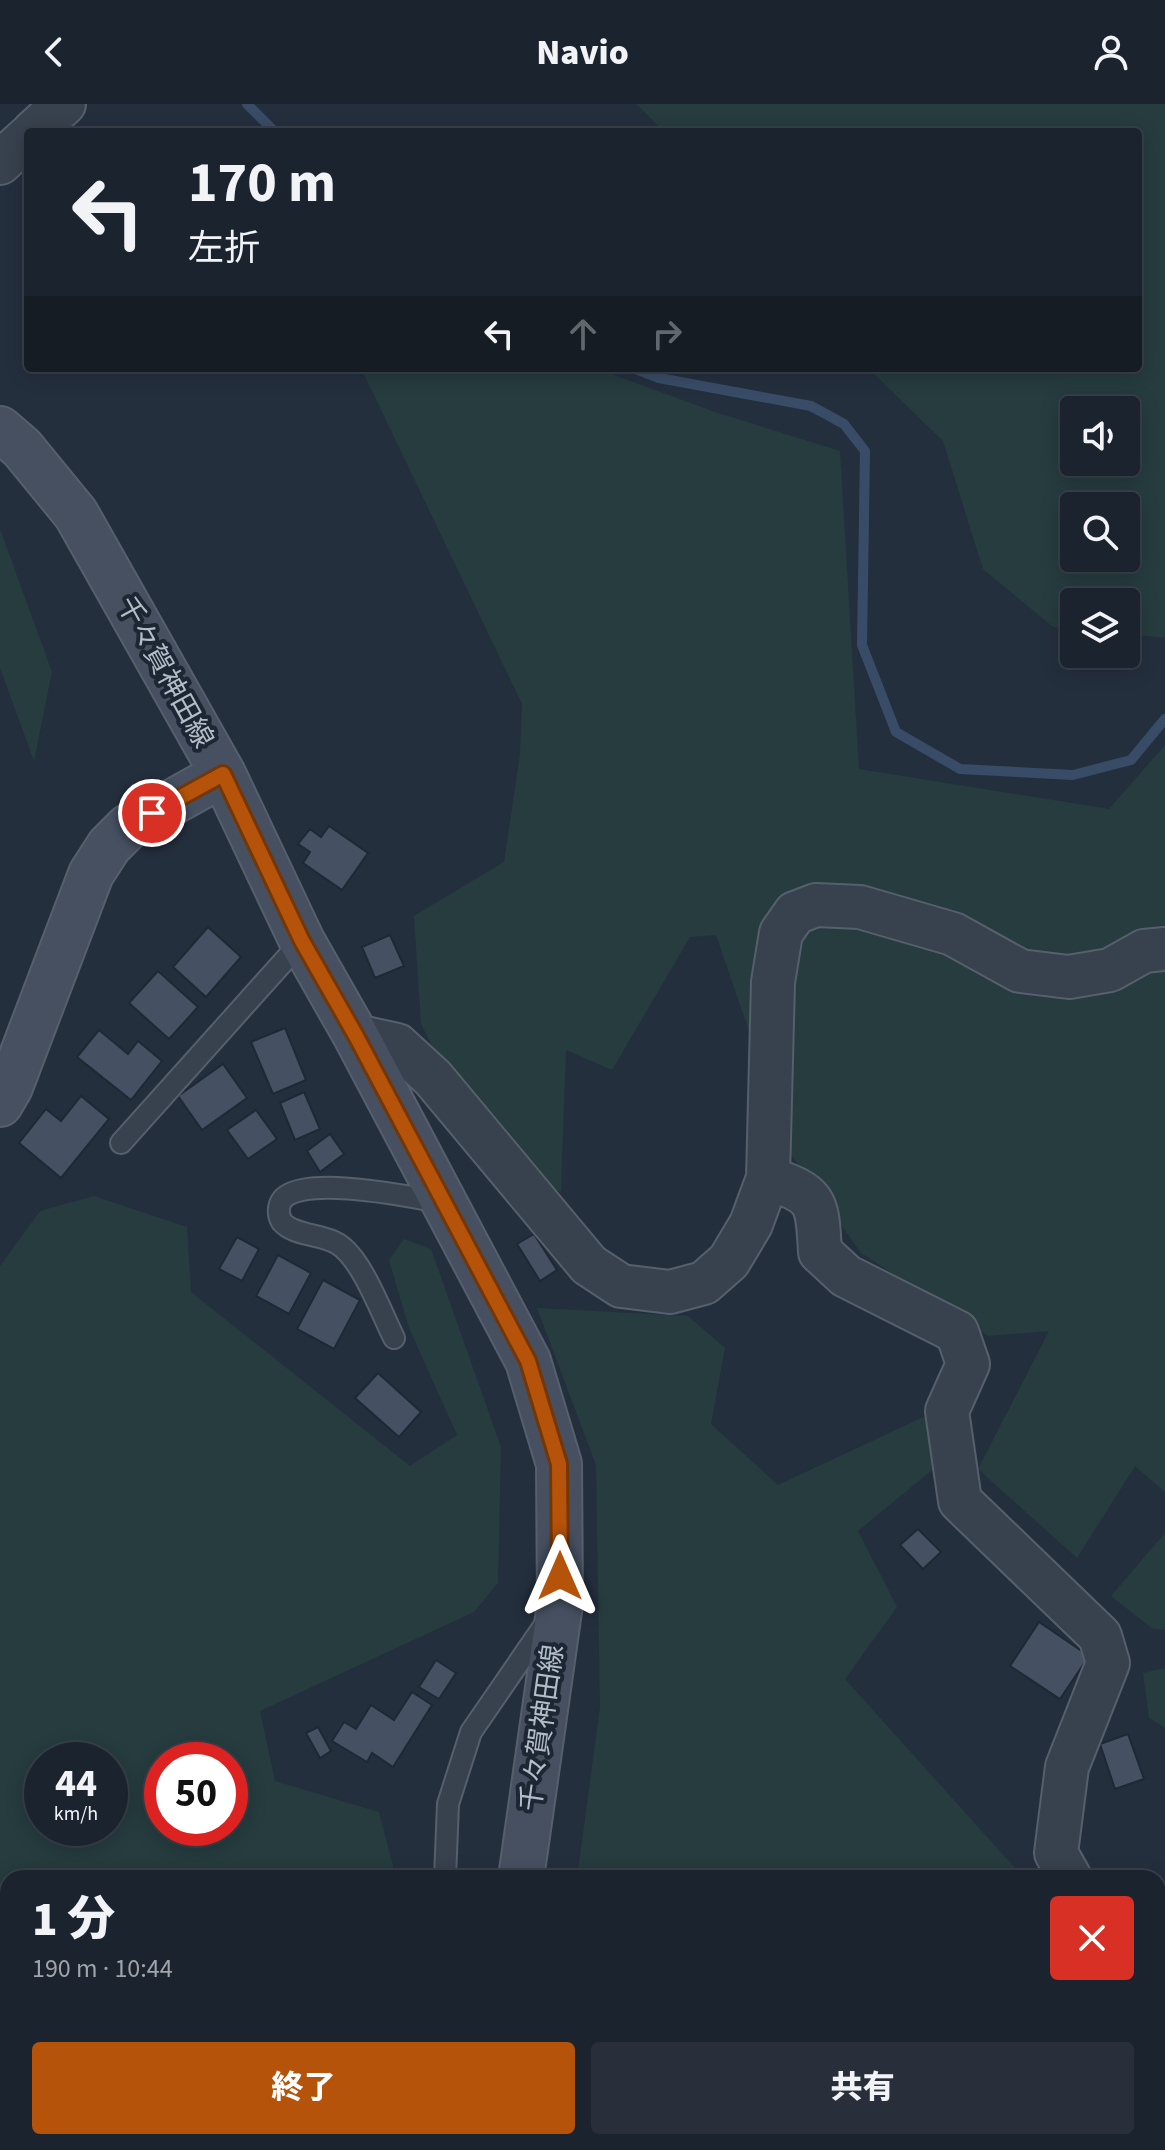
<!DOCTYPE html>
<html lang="ja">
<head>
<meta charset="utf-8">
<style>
	body { margin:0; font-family:"Source Sans 3","Noto Sans JP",sans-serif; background:#282f3a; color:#f1f3f6; height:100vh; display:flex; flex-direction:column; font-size:30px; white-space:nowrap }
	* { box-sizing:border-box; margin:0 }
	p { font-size:26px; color:#a0a4aa }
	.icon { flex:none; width:44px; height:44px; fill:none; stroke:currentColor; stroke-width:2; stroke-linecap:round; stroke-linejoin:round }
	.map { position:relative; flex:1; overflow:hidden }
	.drawer { position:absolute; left:0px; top:1766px; width:1166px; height:280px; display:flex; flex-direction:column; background:#1b232e; border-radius:24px 24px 0 0; box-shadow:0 4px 20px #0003,0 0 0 2px #39404a }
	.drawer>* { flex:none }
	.hud { position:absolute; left:24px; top:24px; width:1118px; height:244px; border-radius:8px; box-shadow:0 4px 20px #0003,0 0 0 2px #39404a; background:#1b232e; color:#f1f3f6; overflow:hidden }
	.buttons { position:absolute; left:1060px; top:292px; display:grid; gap:16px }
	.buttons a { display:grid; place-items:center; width:80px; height:80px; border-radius:8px; background:#1b232e; box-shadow:0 4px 20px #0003,0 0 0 2px #39404a; font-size:40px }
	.speed { position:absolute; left:24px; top:1638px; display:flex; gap:16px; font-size:40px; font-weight:700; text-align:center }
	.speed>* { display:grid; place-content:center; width:104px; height:104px; border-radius:50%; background:#1b232e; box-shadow:0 4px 20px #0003,0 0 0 2px #39404a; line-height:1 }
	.speed small { font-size:20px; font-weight:400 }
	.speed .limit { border:12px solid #d22; background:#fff; color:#111 }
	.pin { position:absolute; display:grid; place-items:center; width:68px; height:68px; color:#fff; margin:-34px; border:4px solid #fff; border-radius:50%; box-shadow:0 2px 8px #0007 }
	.me { position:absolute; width:88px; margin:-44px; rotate:0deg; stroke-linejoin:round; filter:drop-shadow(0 0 6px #0008) }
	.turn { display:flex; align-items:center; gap:28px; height:168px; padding:0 32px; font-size:36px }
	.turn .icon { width:104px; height:104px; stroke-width:2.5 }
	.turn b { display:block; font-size:56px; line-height:68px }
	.lanes { display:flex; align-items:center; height:76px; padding:0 32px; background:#0003; justify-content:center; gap:40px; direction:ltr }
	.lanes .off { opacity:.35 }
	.round { display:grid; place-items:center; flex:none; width:84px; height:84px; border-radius:8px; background:#282f3a }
	.head { display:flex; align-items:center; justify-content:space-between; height:136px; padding:0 32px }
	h1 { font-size:48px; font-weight:800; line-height:60px }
	.button { display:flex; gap:16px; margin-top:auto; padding:16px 32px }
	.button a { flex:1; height:92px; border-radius:8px; background:#b45309; color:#fff; font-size:32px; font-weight:800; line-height:92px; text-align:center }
	.button a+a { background:#282f3a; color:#f1f3f6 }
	header { display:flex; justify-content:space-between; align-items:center; height:104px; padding:0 32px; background:#1b232e; font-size:36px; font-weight:800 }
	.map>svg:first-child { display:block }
	.green { fill:#263c3f; fill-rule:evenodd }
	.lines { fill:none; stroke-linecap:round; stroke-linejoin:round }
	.stream { stroke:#394c67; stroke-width:10 }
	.building { fill:#455162; stroke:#1f2835; stroke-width:2 }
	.lane-casing { stroke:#565f6c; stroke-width:24 }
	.street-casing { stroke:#565f6c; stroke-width:46 }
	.secondary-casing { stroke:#565f6c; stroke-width:48 }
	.lane { stroke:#38414e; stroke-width:20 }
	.street { stroke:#38414e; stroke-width:42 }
	.secondary { stroke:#465061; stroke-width:44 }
	.route-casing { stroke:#753606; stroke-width:20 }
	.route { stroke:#b45309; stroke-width:14 }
	.labels { text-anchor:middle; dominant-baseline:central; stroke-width:8; stroke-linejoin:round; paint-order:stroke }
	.street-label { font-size:28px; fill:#b4bcc9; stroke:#1d2633 }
</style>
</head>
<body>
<header><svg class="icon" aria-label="back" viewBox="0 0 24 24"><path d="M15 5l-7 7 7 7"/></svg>Navio<svg class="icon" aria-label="person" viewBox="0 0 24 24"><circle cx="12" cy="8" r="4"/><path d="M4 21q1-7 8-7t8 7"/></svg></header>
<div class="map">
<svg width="1165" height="2046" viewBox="0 0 1165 2046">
	<rect width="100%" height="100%" fill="#242f3e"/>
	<!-- green -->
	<path class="green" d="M 637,0 L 1165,0 L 1165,534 L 1126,530 L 1126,498 L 1074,498 L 1074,525 L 1053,523 L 983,465 L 943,337 L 868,264 L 1138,264 L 1138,28 L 664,28 ZM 1074,306 L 1126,306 L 1126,358 L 1074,358 ZM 1074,402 L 1126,402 L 1126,454 L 1074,454 Z
		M 361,264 L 595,264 L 715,308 L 840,347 L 859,665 L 1109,705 L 1165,641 L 1165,1388 L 1135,1362 L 1077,1454 L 978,1365 L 1049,1227 L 988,1232 L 861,1149 L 792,1052 L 716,831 L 690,833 L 612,966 L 566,946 L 561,1087 L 511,1095 L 421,920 L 414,812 L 504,758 L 520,650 L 522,600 Z
		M 0,425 L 52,568 L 34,657 L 0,564 Z
		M 94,1092 L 187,1123 L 191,1188 L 410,1362 L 457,1331 L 409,1224 L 389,1156 L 404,1135 L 431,1145 L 501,1343 L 498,1479 L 474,1508 L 260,1607 L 275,1677 L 379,1708 L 396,1774 L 8,1774 L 8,2038 L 414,2038 L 414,2046 L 0,2046 L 0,1162 L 40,1107 ZM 110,1656 L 110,1724 L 42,1724 L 42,1656 ZM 230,1656 L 230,1724 L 162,1724 L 162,1656 Z
		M 537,1204 L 688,1212 L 725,1244 L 711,1320 L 778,1381 L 932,1309 L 943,1357 L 858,1427 L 897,1503 L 845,1575 L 1024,1774 L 577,1774 L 600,1603 L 596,1361 Z
		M 1165,1429 L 1165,1526 L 1153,1525 L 1111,1492 Z
		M 1165,1564 L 1165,1624 L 1149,1614 L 1143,1569 Z
		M 1158,1836 L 1165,1839 L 1165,2046 L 542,2046 L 543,2038 L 1158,2038 Z"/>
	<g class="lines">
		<!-- stream -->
		<path class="stream" d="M 247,0 L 275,28
			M 633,264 L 659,274 L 811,302 L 844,320 L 865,347 L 862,541 L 896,628 L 960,665 L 1073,671 L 1131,656 L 1165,615"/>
	</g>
	<!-- building -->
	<path class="building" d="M 329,722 L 368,749 L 342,786 L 303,759 L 310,748 L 298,740 L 310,725 L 321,733 Z
		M 208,823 L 241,853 L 206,893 L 173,863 Z
		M 390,831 L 404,862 L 375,874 L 362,843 Z
		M 158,867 L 198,903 L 169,935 L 129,899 Z
		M 285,924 L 306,976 L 273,990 L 251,938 Z
		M 99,926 L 128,950 L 138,937 L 162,957 L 131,996 L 77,953 Z
		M 223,960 L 247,994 L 202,1026 L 178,992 Z
		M 304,988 L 320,1025 L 295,1036 L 280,999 Z
		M 81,992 L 109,1015 L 61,1074 L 19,1039 L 46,1005 L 61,1017 Z
		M 256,1006 L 277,1035 L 248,1055 L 227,1026 Z
		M 330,1030 L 344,1050 L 320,1068 L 307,1047 Z
		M 534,1130 L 557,1166 L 540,1177 L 517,1140 Z
		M 237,1133 L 259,1145 L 242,1177 L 219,1165 Z
		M 278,1151 L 311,1169 L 289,1210 L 256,1192 Z
		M 323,1176 L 360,1196 L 334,1245 L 297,1225 Z
		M 378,1269 L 421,1308 L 399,1333 L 355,1294 Z
		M 918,1425 L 941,1448 L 923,1465 L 900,1441 Z
		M 1039,1518 L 1089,1552 L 1060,1595 L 1010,1562 Z
		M 436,1556 L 456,1569 L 439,1595 L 419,1583 Z
		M 412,1588 L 432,1601 L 393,1663 L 372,1649 L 367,1658 L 332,1637 L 344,1618 L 356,1625 L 371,1601 L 394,1616 Z
		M 318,1623 L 331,1647 L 320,1654 L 306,1629 Z
		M 1128,1630 L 1144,1675 L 1115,1685 L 1100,1640 Z"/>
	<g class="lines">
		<defs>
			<path id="lane" d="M 121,1039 L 302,837
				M 394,1234 C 381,1208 362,1155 338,1140 C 323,1130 294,1132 282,1118 C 279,1113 278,1106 280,1100 C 291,1067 417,1094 444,1099
				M 445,1774 L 448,1700 L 471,1628 L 546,1519
				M 435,2038 L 437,2046"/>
			<path id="street" d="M 33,28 L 64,0
				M 0,59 L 28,33
				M 356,932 L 397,941 L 433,974 L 589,1161 L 621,1182 L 670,1188 L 704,1179 L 729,1157 L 751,1120 L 768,1074 L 773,878 L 781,829 L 795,809 L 816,801 L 860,803 L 953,830 L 1020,867 L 1069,873 L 1110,866 L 1144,847 L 1165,845
				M 768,1074 C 819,1091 817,1098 820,1148 L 846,1172 L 957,1228 L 968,1260 L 947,1307 L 960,1397 L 1100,1532 L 1108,1559 L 1067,1663 L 1056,1749 L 1070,1774
				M 1158,1842 L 1165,1847"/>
			<path id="secondary" d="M 0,325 L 22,344 L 76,410 L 223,670 L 302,837 L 356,932 L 528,1257 L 559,1360 L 560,1500 L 521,1774
				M 0,1000 L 10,983 L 91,770 L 109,742 L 128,723 L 223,670
				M 483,2046 L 485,2038"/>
		</defs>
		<!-- lane casing -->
		<use href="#lane" class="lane-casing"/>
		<!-- street casing -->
		<use href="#street" class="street-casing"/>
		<!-- secondary casing -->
		<use href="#secondary" class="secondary-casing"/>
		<!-- lane -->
		<use href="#lane" class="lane"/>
		<!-- street -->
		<use href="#street" class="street"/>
		<!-- secondary -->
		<use href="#secondary" class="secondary"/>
	</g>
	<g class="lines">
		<defs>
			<path id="route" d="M 152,709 L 223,670 L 302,837 L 356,932 L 528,1257 L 559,1360 L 560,1472"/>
		</defs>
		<!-- route casing -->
		<use href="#route" class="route-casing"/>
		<!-- route -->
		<use href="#route" class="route"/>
	</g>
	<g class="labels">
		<!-- street labels -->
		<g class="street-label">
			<text transform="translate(165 568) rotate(61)">千々賀神田線</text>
			<text transform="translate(542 1624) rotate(-82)">千々賀神田線</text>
		</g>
	</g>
</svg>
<div class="buttons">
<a><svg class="icon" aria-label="sound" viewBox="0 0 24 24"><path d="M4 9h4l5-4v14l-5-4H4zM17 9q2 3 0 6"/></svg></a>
<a><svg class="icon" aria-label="search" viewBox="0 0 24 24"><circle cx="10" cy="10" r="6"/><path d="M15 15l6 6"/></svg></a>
<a><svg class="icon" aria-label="layers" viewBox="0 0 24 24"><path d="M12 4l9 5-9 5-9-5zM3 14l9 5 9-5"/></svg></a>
</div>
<div class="speed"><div>44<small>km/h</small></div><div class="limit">50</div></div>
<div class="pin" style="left:152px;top:709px;background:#d93025"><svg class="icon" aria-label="arrive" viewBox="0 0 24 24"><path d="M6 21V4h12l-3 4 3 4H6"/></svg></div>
<svg class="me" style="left:560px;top:1472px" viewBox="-20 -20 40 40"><path d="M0-17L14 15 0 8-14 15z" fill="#b45309" stroke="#fff" stroke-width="4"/></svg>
<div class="hud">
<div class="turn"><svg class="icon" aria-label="left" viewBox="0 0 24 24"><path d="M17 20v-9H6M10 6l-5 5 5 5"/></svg><div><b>170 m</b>左折</div></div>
<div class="lanes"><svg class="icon" aria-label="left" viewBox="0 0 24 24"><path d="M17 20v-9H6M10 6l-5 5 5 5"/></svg><svg class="icon off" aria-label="ahead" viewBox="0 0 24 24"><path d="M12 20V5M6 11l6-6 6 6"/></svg><svg class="icon off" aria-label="right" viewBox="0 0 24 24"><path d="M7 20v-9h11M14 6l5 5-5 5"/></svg></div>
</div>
<section class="drawer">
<div class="head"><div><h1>1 分</h1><p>190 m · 10:44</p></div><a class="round" style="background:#d93025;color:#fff"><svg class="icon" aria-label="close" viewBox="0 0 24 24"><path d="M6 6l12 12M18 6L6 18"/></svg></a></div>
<div class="button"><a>終了</a><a>共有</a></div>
</section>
</div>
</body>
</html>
